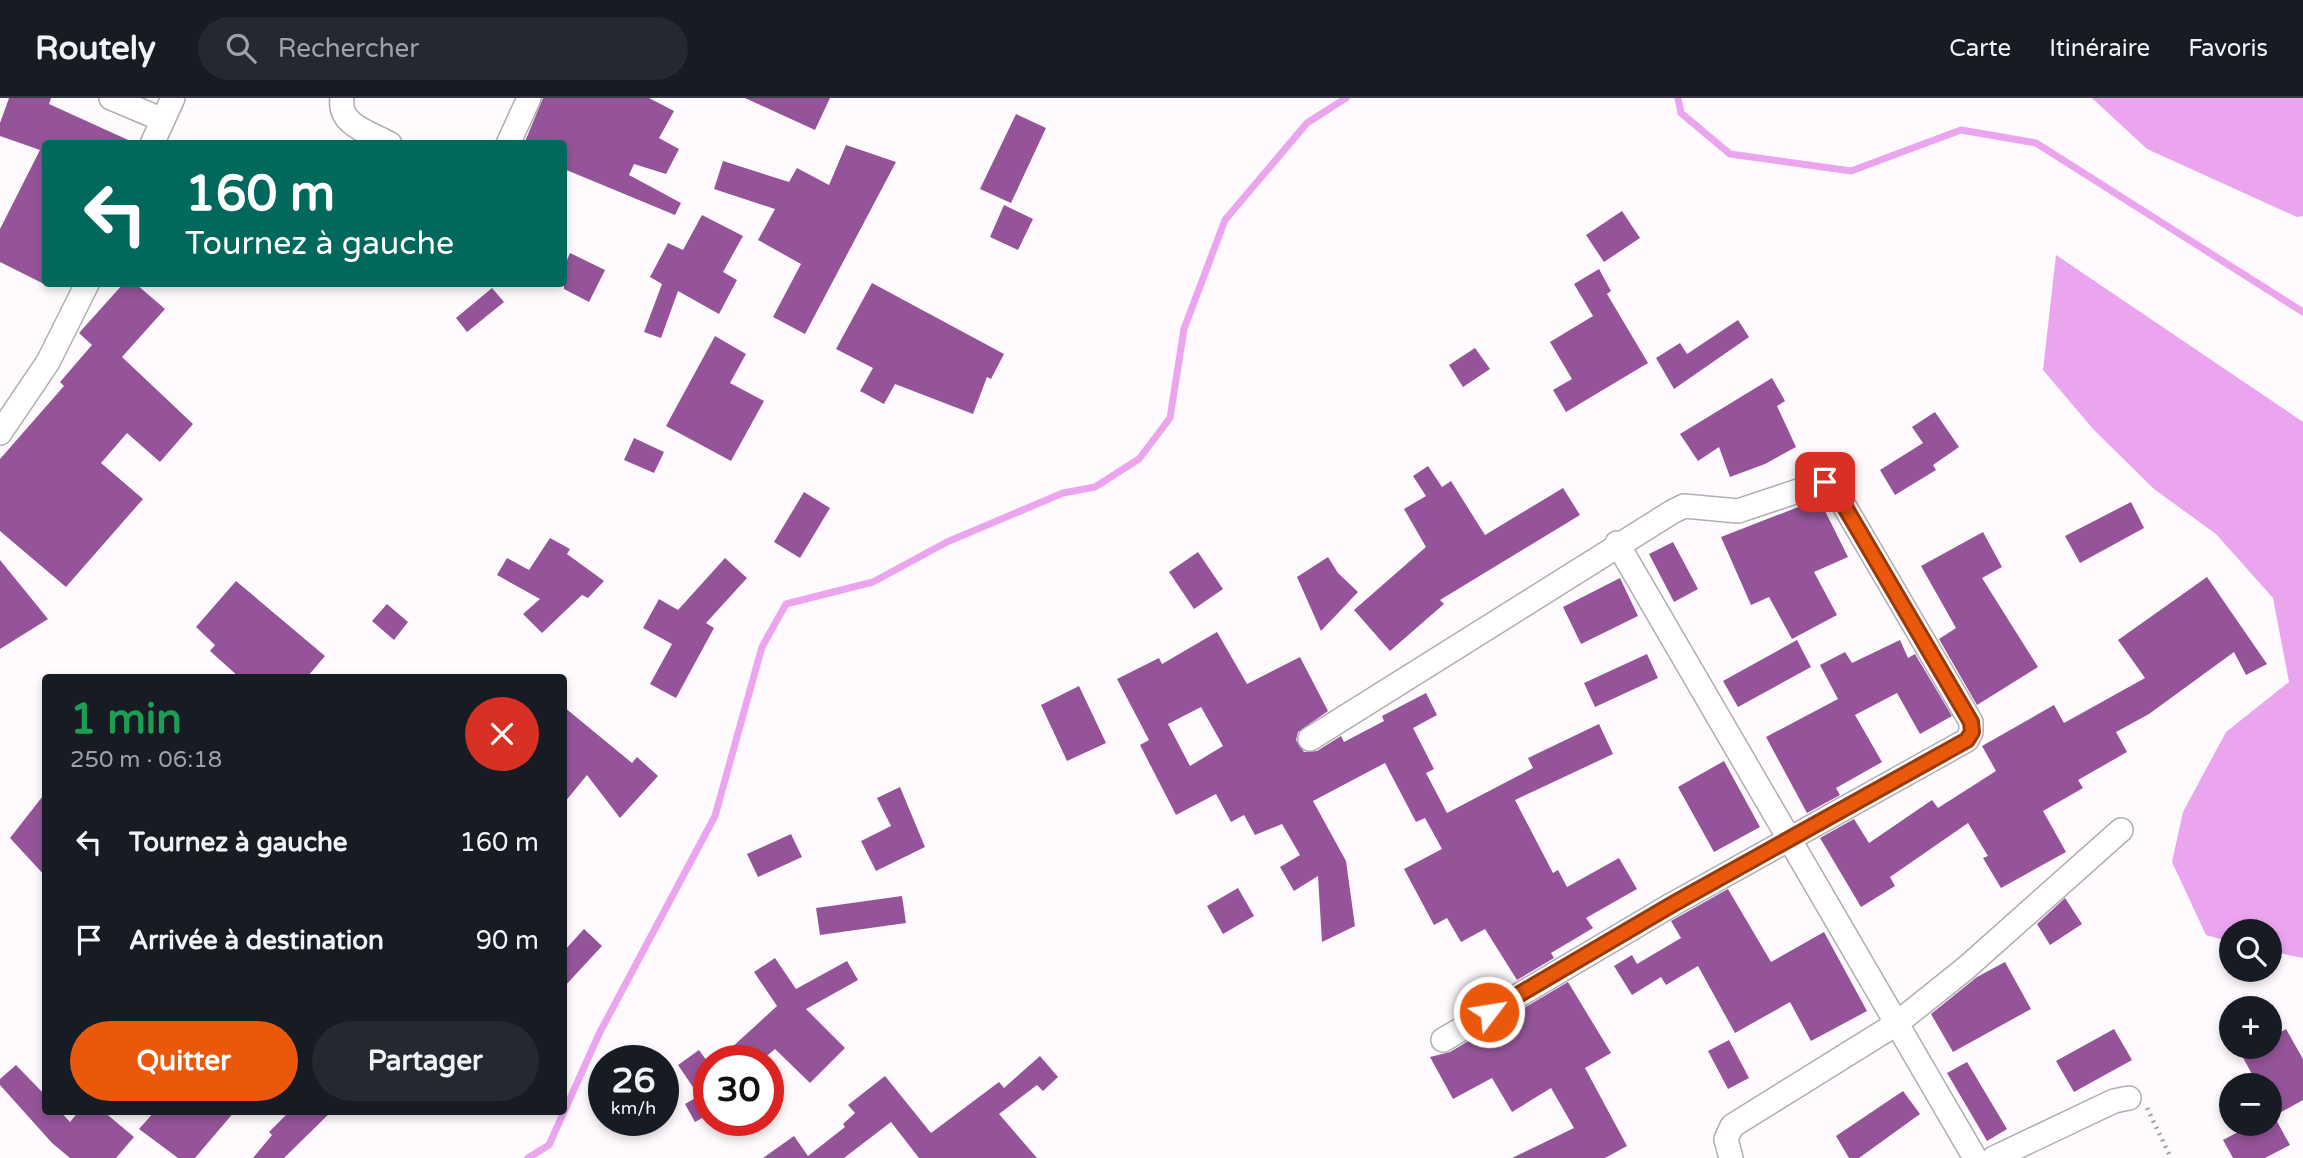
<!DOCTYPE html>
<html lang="fr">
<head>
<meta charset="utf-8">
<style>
	body { margin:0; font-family:"Varela Round",sans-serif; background:#242831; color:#f1f3f6; height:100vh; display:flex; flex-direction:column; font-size:26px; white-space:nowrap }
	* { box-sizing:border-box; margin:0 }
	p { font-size:23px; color:#9ea1a6 }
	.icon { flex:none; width:38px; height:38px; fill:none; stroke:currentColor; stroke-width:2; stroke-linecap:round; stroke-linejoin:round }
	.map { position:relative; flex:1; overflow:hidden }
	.drawer { position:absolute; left:42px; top:576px; width:525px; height:441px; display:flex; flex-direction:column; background:#171b24; border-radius:7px; box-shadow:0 4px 10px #0003 }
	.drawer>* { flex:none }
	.guide { position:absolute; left:42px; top:42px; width:525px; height:147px; border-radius:7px; box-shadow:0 4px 10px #0003; background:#00695c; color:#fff; overflow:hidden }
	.tools { position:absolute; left:2219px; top:821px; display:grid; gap:14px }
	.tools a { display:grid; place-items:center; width:63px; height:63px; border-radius:50%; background:#171b24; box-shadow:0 4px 10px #0003; font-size:35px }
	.speed { position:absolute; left:588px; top:947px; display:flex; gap:14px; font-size:35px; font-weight:700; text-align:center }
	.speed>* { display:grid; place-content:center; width:91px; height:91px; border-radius:50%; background:#171b24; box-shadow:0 4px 10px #0003; line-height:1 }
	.speed small { font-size:18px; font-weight:400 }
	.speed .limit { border:10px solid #d22; background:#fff; color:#111 }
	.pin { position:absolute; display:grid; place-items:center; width:60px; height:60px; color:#fff; margin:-30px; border-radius:14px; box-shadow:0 4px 10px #0006 }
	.me { position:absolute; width:77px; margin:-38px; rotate:59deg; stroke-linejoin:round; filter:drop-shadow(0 0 5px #0008) }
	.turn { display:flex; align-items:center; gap:24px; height:147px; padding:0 28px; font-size:32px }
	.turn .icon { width:91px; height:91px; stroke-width:2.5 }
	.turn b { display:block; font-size:49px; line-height:60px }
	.round { display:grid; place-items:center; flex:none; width:74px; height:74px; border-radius:37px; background:#242831 }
	.headline { display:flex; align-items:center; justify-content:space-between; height:119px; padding:0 28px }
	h1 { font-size:42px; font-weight:700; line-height:52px; color:#1e9e55 }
	.action { display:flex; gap:14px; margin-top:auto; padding:14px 28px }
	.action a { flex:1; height:80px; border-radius:42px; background:#ea580c; color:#fff; font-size:28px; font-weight:700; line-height:80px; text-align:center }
	.action a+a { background:#242831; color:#f1f3f6 }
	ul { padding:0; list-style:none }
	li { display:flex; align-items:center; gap:21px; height:98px; padding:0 28px }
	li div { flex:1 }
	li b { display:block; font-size:26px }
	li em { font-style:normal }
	header { display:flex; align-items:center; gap:42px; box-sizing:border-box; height:98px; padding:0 35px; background:#171b24; border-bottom:2px solid #363941 }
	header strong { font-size:33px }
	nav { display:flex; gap:38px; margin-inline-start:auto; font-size:24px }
	.search { width:490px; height:63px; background:#242831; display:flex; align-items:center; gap:18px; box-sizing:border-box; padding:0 24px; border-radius:38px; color:#9ea1a6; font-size:26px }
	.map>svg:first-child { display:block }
	.forest { fill:#eba4ee }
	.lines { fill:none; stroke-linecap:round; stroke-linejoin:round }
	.stream { stroke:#eba5ef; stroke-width:7 }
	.building { fill:#955499; fill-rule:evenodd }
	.minor-casing { stroke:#b1adb2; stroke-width:26 }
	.path { stroke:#a5a2a5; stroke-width:4.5; stroke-dasharray:2 5; stroke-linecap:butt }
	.minor { stroke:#fff; stroke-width:23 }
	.route-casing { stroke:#983908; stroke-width:18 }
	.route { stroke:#ea580c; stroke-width:12 }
</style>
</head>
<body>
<header>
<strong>Routely</strong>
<div class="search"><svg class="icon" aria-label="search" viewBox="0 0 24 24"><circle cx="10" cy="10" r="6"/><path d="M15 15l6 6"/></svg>Rechercher</div>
<nav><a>Carte</a><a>Itinéraire</a><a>Favoris</a></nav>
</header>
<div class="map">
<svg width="2303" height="1060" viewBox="0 0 2303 1060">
	<rect width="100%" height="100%" fill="#fefafe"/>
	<!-- forest -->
	<path class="forest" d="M 2092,0 L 2303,0 L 2303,118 L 2297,119 L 2147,51 Z
		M 2056,157 L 2303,324 L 2303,860 L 2270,853 L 2270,833 L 2231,833 L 2231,844 L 2206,837 L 2172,764 L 2183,714 L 2226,634 L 2289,584 L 2273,500 L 2216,436 L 2154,391 L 2094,332 L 2043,272 Z"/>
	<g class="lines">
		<!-- stream -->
		<path class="stream" d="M 1678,0 L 1681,15 L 1730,56 L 1851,73 L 1961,32 L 2036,45 L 2303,214
			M 528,1060 L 549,1047 L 600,934 L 715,718 L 762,549 L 786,506 L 873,484 L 947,444 L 1063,395 L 1095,389 L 1139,361 L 1170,320 L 1184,231 L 1225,122 L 1307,25 L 1346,0"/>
	</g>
	<!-- building -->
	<path class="building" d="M 9,0 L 51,0 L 49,6 L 137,46 L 46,46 L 46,187 L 0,164 L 0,131 L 40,52 L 0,38 L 0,25 Z
		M 543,0 L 649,0 L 674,13 L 659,40 L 679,51 L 666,76 L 634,66 L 629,77 L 681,105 L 675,117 L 564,71 L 564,46 L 524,46 Z
		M 745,0 L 830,0 L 815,32 Z
		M 1016,16 L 1046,30 L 1011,105 L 980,91 Z
		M 846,47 L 896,64 L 805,236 L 773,219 L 801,166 L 758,142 L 775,111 L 714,91 L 723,63 L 789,84 L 797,70 L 829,87 Z
		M 1004,107 L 1033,121 L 1018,152 L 990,139 Z
		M 1622,113 L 1640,140 L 1604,164 L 1586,137 Z
		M 702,117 L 743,138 L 723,174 L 737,182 L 719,216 L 678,193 L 661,240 L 644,234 L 662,186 L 650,179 L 668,145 L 683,152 Z
		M 570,155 L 605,172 L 589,204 L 564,191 L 564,169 Z
		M 1599,171 L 1611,193 L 1607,196 L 1648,265 L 1566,314 L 1553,292 L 1572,281 L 1550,244 L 1593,218 L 1574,186 Z
		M 872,185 L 1004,256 L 991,281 L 987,279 L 973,316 L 895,286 L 884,306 L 860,293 L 873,270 L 836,251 Z
		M 123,186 L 136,186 L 165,211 L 122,259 L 193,326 L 160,364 L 127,335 L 101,365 L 143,401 L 66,489 L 0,433 L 0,361 L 64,288 L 60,284 L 92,247 L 79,235 Z
		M 492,190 L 504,204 L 467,234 L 456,220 Z
		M 1738,222 L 1749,239 L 1674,291 L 1656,260 L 1680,245 L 1687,256 Z
		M 715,238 L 746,256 L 730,285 L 764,303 L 731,363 L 666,328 Z
		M 1475,250 L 1490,271 L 1463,289 L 1449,267 Z
		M 1772,280 L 1785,303 L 1777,308 L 1796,349 L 1765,366 L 1730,379 L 1719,349 L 1698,363 L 1680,336 Z
		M 1935,314 L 1959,349 L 1933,367 L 1936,372 L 1895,397 L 1880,372 L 1923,345 L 1912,329 Z
		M 634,340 L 664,354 L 654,375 L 624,362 Z
		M 1428,368 L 1442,389 L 1451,383 L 1485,437 L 1563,390 L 1580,417 L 1440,502 L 1444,506 L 1390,553 L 1354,512 L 1426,449 L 1404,411 L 1426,398 L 1413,378 Z
		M 804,394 L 830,410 L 800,460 L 774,444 Z
		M 1819,401 L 1848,459 L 1814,474 L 1837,517 L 1792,541 L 1769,499 L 1751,507 L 1721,439 Z
		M 2131,404 L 2144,430 L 2080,465 L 2065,438 Z
		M 1983,434 L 2002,469 L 1982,480 L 2038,569 L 1977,607 L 1939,541 L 1956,530 L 1921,468 Z
		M 550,440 L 570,451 L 567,456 L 604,483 L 588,500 L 582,497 L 542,535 L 523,516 L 540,501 L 497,477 L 507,460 L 529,472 Z
		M 1673,444 L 1698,491 L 1674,504 L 1649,456 Z
		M 1198,454 L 1223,491 L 1194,511 L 1169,474 Z
		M 1328,459 L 1338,475 L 1358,494 L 1321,533 L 1297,479 Z
		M 725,460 L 747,480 L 706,525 L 714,530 L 676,600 L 650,586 L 672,546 L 643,530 L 659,501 L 678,512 Z
		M 0,462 L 48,521 L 0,551 Z
		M 2207,479 L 2267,566 L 2246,577 L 2234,554 L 2149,616 L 2116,634 L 2127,654 L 2078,682 L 2083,690 L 2043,713 L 2066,754 L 2001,790 L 1983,760 L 1988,758 L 1968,725 L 1890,779 L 1895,788 L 1861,809 L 1820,740 L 1854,721 L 1869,745 L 1932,702 L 1938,710 L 1996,673 L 1982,648 L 2054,607 L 2064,625 L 2145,580 L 2118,542 Z
		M 1620,480 L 1638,518 L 1581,546 L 1563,509 Z
		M 236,483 L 325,558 L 307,579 L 239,579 L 210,553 L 215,547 L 196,529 Z
		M 387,506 L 408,524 L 394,542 L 372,523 Z
		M 1217,534 L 1247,586 L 1300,559 L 1328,613 L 1298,634 L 1296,642 L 1304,654 L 1317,653 L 1341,638 L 1344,644 L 1384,623 L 1382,618 L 1426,595 L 1437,617 L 1413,630 L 1434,671 L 1426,675 L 1447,715 L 1533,670 L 1528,660 L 1599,626 L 1613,656 L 1515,702 L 1553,775 L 1558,772 L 1567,789 L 1619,760 L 1637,791 L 1586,820 L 1593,830 L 1551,855 L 1554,860 L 1517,882 L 1485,831 L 1461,844 L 1447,820 L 1434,827 L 1404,771 L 1442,751 L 1425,720 L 1416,724 L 1385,665 L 1313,703 L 1346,763 L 1355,828 L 1322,844 L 1318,778 L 1294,793 L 1280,769 L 1300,757 L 1282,726 L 1255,737 L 1244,717 L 1231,724 L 1216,696 L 1176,717 L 1140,647 L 1149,642 L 1117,581 L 1159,560 L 1162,566 ZM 1201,609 L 1223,648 L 1190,668 L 1168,626 Z
		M 1797,542 L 1811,569 L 1738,609 L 1723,583 Z
		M 1900,542 L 1908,560 L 1915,556 L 1952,618 L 1920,636 L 1897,595 L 1855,617 L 1882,664 L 1836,690 L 1840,697 L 1807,715 L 1766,639 L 1838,601 L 1820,567 L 1845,554 L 1852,565 Z
		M 1647,556 L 1658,580 L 1595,609 L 1584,585 Z
		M 1079,588 L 1106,645 L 1067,663 L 1041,607 Z
		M 564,609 L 632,665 L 637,659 L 658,678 L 620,720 L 587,677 L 564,705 Z
		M 1724,663 L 1760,729 L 1714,754 L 1678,689 Z
		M 900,689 L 925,749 L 876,773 L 861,743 L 891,728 L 877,700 Z
		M 46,694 L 46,779 L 10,740 Z
		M 791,736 L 802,759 L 758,779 L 747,756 Z
		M 1238,790 L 1254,818 L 1223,836 L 1207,808 Z
		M 1728,791 L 1771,864 L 1824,834 L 1867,913 L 1811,943 L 1790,904 L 1735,935 L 1698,868 L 1666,887 L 1661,879 L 1632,897 L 1614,868 L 1632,857 L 1637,866 L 1681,840 L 1671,823 Z
		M 902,798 L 906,825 L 820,837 L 816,810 Z
		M 2065,800 L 2082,826 L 2050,847 L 2037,826 Z
		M 584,831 L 602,848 L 564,889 L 564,853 Z
		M 775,860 L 796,891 L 847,863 L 858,882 L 806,911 L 845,950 L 810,985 L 775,951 L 762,962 L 741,962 L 730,951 L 777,908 L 754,874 Z
		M 2005,864 L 2031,911 L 1953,954 L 1931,916 L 1977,879 Z
		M 1568,884 L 1611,955 L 1585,970 L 1627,1048 L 1605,1060 L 1512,1060 L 1574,1030 L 1551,990 L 1512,1014 L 1492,980 L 1453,1001 L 1430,959 L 1450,954 Z
		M 2114,931 L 2132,962 L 2074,994 L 2056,963 Z
		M 2286,931 L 2303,961 L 2303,1002 L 2274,1018 L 2290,1047 L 2265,1060 L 2233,1060 L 2223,1042 L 2253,1026 L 2270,1026 L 2270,987 L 2258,987 L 2241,956 L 2254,948 L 2270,948 L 2270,940 Z
		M 1729,942 L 1749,980 L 1728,991 L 1708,953 Z
		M 699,952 L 709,966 L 709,1016 L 695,1024 L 685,1006 L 699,998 L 678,967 Z
		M 1040,958 L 1058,979 L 1043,993 L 1037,987 L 999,1016 L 1037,1060 L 919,1060 L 891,1024 L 844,1060 L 763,1060 L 794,1038 L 808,1058 L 845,1029 L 843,1026 L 855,1015 L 848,1007 L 885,978 L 931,1035 L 999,984 L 1004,990 Z
		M 1967,964 L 2007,1031 L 1987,1043 L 1947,975 Z
		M 16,967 L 46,998 L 46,1013 L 60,1013 L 70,1024 L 79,1013 L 103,1013 L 134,1039 L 116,1060 L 70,1060 L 52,1045 L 0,987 L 0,981 Z
		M 1903,993 L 1920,1016 L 1859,1060 L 1849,1060 L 1836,1038 Z
		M 155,1013 L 235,1013 L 195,1060 L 178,1060 L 139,1031 Z
		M 290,1013 L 332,1013 L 284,1060 L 253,1060 L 272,1037 L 269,1034 Z"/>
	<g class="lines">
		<defs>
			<path id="minor" d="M 111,0 L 163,22
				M 342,0 C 338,27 369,34 390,46
				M 152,46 L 173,0
				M 508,46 L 529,0
				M 0,335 L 48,264 L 87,186
				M 1617,445 L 1975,1060
				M 1310,641 L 1672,414 L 1684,408 L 1738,413 L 1825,384 L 1832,387 L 1971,624 L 1971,634 L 1967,642 L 1673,806 L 1443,942
				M 1731,1060 L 1726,1041 L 1732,1028 L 1896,926 L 1966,870 L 2121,732
				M 1994,1060 L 2114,1003 L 2129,1000"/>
		</defs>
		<!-- minor casing -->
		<use href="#minor" class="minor-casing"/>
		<!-- path -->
		<path class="path" d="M 2147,1010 L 2171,1060"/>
		<!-- minor -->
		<use href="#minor" class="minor"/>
	</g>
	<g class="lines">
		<defs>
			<path id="route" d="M 1489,914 L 1673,806 L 1967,642 L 1972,634 L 1971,624 L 1832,387 L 1825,384"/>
		</defs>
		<!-- route casing -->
		<use href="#route" class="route-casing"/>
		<!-- route -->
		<use href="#route" class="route"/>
	</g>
</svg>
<div class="tools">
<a><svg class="icon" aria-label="search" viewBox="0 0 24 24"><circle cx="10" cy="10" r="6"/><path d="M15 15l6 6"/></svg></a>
<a>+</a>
<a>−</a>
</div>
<div class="speed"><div>26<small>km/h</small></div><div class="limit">30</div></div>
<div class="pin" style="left:1825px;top:384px;background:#d93025"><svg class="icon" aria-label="arrive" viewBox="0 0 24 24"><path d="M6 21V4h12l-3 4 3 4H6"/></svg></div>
<svg class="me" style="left:1489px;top:914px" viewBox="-20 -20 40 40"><circle r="17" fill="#ea580c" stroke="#fff" stroke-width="3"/><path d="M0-11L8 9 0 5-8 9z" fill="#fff"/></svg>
<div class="guide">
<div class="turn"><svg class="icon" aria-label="left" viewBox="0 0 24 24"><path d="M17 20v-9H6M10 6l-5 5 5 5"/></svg><div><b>160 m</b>Tournez à gauche</div></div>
</div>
<section class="drawer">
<div class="headline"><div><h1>1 min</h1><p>250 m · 06:18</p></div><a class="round" style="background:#d93025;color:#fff"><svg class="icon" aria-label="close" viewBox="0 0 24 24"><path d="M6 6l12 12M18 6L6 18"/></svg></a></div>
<ul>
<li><svg class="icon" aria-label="left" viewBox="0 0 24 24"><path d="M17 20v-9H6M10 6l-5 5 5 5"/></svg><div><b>Tournez à gauche</b></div><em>160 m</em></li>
<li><svg class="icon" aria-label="arrive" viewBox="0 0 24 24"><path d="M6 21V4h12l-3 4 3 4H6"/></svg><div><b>Arrivée à destination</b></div><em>90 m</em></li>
</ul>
<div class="action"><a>Quitter</a><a>Partager</a></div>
</section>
</div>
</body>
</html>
